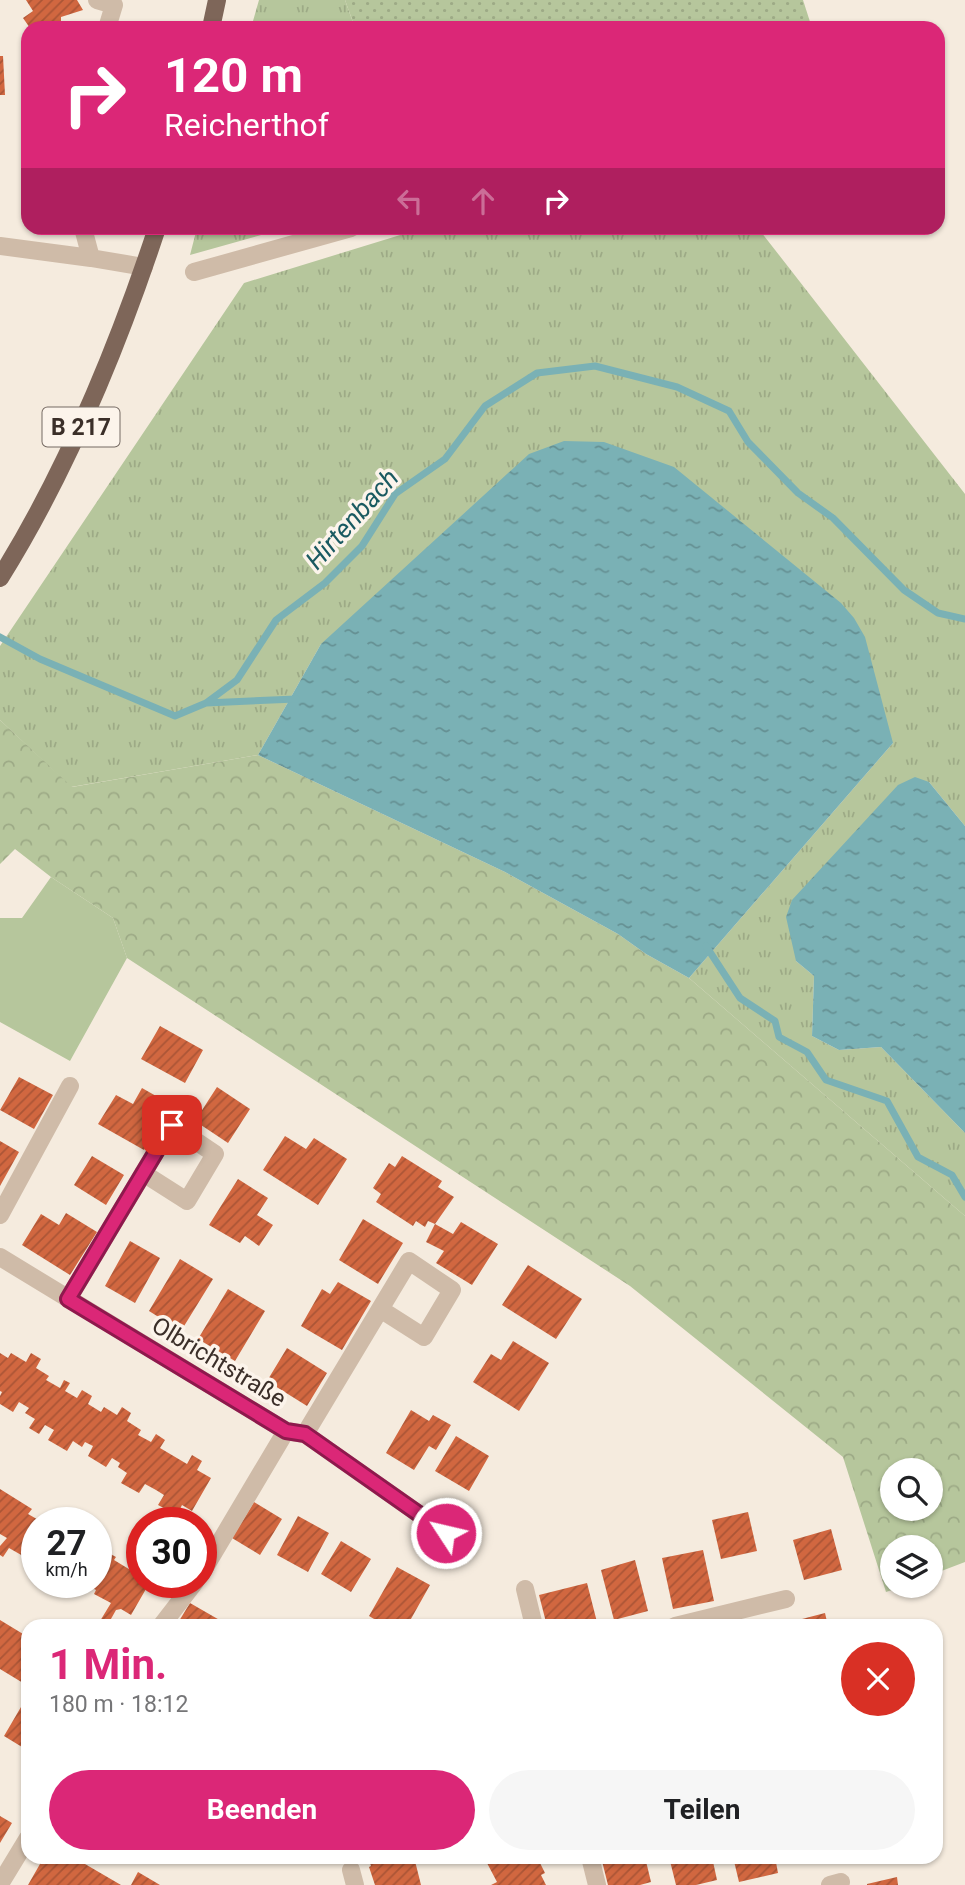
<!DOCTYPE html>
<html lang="de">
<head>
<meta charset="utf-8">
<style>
	body { margin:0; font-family:Roboto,sans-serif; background:#f6f6f6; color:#202124; height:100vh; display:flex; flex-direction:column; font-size:26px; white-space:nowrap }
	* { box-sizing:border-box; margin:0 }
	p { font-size:23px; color:#757577 }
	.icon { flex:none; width:38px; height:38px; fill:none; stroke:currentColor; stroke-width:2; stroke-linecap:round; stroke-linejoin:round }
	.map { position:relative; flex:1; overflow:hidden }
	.side { position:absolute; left:21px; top:1619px; width:922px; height:245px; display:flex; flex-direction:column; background:#fff; border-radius:21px; box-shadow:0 2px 5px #0004 }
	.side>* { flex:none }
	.top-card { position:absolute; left:21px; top:21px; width:924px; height:214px; border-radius:21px; box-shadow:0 2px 5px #0004; background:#db2777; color:#fff; overflow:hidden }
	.fabs { position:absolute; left:880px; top:1458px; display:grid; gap:14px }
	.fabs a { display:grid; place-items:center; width:63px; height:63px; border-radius:50%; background:#fff; box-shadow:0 2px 5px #0004; font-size:35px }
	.speed { position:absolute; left:21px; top:1507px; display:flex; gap:14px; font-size:35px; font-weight:700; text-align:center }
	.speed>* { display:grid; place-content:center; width:91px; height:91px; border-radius:50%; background:#fff; box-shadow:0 2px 5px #0004; line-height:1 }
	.speed small { font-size:18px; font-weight:400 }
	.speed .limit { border:10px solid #d22; background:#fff; color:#111 }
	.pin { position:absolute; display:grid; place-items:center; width:60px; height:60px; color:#fff; margin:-30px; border-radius:14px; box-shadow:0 4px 10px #0006 }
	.me { position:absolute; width:77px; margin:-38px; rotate:305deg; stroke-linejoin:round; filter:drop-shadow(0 0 5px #0008) }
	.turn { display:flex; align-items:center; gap:24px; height:147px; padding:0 28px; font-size:32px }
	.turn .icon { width:91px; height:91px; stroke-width:2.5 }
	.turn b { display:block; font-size:49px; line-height:60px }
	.lanes { display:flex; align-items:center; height:66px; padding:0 28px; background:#0003; justify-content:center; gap:35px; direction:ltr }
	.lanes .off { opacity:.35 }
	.round { display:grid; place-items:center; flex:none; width:74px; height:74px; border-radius:37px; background:#f6f6f6 }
	.summary { display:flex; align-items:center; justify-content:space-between; height:119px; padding:0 28px }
	h1 { font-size:42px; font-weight:700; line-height:52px; color:#db2777 }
	.button { display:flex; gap:14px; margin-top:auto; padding:14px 28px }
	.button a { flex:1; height:80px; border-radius:42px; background:#db2777; color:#fff; font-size:28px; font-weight:700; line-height:80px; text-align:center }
	.button a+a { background:#f6f6f6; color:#202124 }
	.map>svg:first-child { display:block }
	.grass { fill:url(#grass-tufts) }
	.forest { fill:url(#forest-crowns); fill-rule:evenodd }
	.park { fill:#b6c69c }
	.garden { fill:url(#garden-dots) }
	.water { fill:url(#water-ripples) }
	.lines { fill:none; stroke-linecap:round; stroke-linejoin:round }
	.stream { stroke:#7ab1b5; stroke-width:7 }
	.building { fill:url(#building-hatch) }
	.minor { stroke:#cfbba8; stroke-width:18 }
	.major { stroke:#7e6659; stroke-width:18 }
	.route-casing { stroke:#8e194d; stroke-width:18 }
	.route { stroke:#db2777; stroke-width:12 }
	.labels { text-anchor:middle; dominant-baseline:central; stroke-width:7; stroke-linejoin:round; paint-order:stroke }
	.shield { fill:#fcf4eb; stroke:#756a63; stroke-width:2 }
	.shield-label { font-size:23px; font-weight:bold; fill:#3b2f29 }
	.street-label { font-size:24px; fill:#3b2f29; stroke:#fcf4eb }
	.water-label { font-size:26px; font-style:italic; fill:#1a5a61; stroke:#fcf4eb }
</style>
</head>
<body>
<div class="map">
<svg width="965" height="1885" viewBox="0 0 965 1885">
	<defs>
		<pattern id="grass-tufts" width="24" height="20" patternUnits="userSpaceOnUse" patternTransform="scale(1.75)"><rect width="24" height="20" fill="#b6c69c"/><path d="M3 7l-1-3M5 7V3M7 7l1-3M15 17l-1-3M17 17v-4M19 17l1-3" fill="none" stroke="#9daa86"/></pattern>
		<pattern id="forest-crowns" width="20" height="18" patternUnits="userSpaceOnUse" patternTransform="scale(1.75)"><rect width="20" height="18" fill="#b6c69c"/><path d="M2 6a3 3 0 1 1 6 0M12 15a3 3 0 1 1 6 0" fill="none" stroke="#9daa86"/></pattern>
		<pattern id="garden-dots" width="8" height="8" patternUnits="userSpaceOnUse" patternTransform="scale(1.75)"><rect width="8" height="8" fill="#b6c69c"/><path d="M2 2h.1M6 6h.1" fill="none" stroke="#9daa86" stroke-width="1.8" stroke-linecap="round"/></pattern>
		<pattern id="water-ripples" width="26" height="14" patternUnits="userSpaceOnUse" patternTransform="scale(1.75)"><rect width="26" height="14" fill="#7ab1b5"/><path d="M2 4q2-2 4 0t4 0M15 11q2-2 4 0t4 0" fill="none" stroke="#659093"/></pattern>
		<pattern id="building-hatch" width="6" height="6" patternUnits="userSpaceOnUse" patternTransform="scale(1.75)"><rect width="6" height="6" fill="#d16740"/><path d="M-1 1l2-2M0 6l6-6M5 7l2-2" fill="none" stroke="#ab5536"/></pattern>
	</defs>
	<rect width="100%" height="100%" fill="#f5ebde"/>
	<!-- grass -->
	<path class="grass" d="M 259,0 L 345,0 L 355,28 L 251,28 Z
		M 197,228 L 286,228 L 190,255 Z
		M 423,228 L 758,228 L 965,494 L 965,826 L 929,782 L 796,961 L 814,976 L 812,1036 L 839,1050 L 881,1047 L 965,1133 L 965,1216 L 689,978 L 893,743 L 321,644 L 258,755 L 71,787 L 0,720 L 0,646 L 244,283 Z"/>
	<!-- forest -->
	<path class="forest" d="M 0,720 L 72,787 L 258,755 L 505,872 L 618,934 L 646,954 L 689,978 L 965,1216 L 965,1562 L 931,1575 L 931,1547 L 892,1547 L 892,1586 L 904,1586 L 886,1592 L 843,1457 L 630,1286 L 127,958 L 113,918 L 51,877 L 15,849 L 0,864 ZM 892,1470 L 931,1470 L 931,1508 L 892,1508 Z"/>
	<!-- park -->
	<path class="park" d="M 51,877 L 113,918 L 127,958 L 70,1061 L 0,1022 L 0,918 L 22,918 Z"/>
	<!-- garden -->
	<path class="garden" d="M 345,0 L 803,0 L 812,28 L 355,28 Z"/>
	<!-- water -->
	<path class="water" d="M 564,441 L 604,442 L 674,467 L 841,603 L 854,618 L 865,637 L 893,743 L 689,978 L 646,954 L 618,934 L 505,872 L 258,755 L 321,644 L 529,454 Z
		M 915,777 L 929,782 L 965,826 L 965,1133 L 881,1047 L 839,1050 L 812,1036 L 814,976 L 796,961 L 786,917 L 792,900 L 898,785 Z"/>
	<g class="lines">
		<!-- stream -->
		<path class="stream" d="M 0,637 L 40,659 L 175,716 L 206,703 L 237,680 L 276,620 L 325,583 L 362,546 L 395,494 L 445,459 L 485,406 L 537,373 L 595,366 L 677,387 L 729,411 L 748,442 L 798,493 L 833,518 L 904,590 L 938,613 L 965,619
			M 206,703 L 296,699
			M 706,946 L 740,998 L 775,1021 L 779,1037 L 807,1052 L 826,1080 L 887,1101 L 918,1157 L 952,1175 L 965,1197"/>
	</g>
	<!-- building -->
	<path class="building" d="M 26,0 L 77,0 L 83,10 L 61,17 L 61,21 L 49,25 L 45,23 L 30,28 L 23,18 L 33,11 Z
		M 0,56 L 3,56 L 5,95 L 0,95 Z
		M 160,1026 L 203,1050 L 185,1083 L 141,1059 Z
		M 19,1077 L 53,1095 L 34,1129 L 0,1110 Z
		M 217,1087 L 250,1109 L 228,1143 L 195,1121 Z
		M 142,1088 L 170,1104 L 144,1150 L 98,1124 L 116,1095 L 133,1104 Z
		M 285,1136 L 306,1149 L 314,1138 L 347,1159 L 318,1205 L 263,1170 Z
		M 0,1141 L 19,1152 L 0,1186 Z
		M 92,1156 L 124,1175 L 106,1205 L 74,1185 Z
		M 402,1156 L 442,1181 L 438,1187 L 454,1197 L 435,1224 L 428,1221 L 425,1227 L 416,1221 L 413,1226 L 376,1202 L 381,1194 L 373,1188 L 389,1163 L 395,1167 Z
		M 238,1179 L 268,1198 L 257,1215 L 273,1225 L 259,1246 L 245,1236 L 240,1243 L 209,1225 Z
		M 66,1213 L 97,1232 L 70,1275 L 22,1245 L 41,1214 L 59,1225 Z
		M 363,1219 L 403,1243 L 378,1284 L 339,1260 Z
		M 461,1222 L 498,1244 L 472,1285 L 436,1263 L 444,1251 L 426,1242 L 435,1224 L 453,1234 Z
		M 130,1241 L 160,1258 L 135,1303 L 105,1286 Z
		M 180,1259 L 213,1279 L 181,1331 L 149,1311 Z
		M 528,1265 L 582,1299 L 556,1339 L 502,1305 Z
		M 338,1282 L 371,1301 L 342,1350 L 301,1326 L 322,1289 L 330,1294 Z
		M 228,1289 L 265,1311 L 235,1361 L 198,1339 Z
		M 513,1341 L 549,1363 L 519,1411 L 473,1382 L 491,1354 L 501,1360 Z
		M 287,1348 L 327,1373 L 307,1406 L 267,1381 Z
		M 0,1353 L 8,1358 L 11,1353 L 26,1362 L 31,1353 L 41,1359 L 36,1368 L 49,1376 L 46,1380 L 60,1388 L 64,1380 L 70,1383 L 65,1391 L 77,1398 L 82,1390 L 92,1396 L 88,1404 L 101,1412 L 104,1407 L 117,1415 L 122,1407 L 131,1413 L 127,1421 L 141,1430 L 138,1435 L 151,1442 L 156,1434 L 165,1440 L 160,1448 L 187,1464 L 192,1455 L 202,1461 L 197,1470 L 211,1478 L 192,1511 L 182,1505 L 177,1515 L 158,1505 L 164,1495 L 156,1490 L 145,1484 L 139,1493 L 121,1483 L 127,1473 L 118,1467 L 120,1463 L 112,1458 L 106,1467 L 88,1456 L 93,1446 L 85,1442 L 82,1447 L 73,1441 L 67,1451 L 48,1440 L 54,1430 L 45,1425 L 39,1434 L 29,1428 L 35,1419 L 25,1413 L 29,1408 L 19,1402 L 13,1412 L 0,1404 L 0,1396 L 2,1392 L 0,1391 Z
		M 411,1410 L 429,1421 L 433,1415 L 451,1425 L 436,1450 L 429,1446 L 414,1470 L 386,1453 Z
		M 456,1436 L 489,1456 L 469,1491 L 435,1471 Z
		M 0,1489 L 32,1509 L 28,1514 L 42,1522 L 37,1522 L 37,1564 L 9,1548 L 3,1557 L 0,1555 L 0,1546 L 7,1538 L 0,1534 Z
		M 254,1502 L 282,1519 L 260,1555 L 232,1538 Z
		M 748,1512 L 757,1551 L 721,1559 L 712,1520 Z
		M 298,1516 L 329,1533 L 308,1572 L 277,1555 Z
		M 831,1529 L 842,1570 L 804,1580 L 793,1540 Z
		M 341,1541 L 371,1559 L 351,1592 L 321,1574 Z
		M 96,1546 L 116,1557 L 114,1560 L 142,1577 L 142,1582 L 150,1582 L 131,1615 L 121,1609 L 116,1610 L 107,1626 L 100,1621 L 111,1603 L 94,1594 L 96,1590 L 82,1582 L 96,1582 Z
		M 703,1550 L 714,1601 L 673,1609 L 662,1558 Z
		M 635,1560 L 648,1611 L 614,1620 L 601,1570 Z
		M 397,1567 L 430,1585 L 407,1626 L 386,1626 L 369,1616 Z
		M 587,1583 L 598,1626 L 577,1626 L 577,1624 L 569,1626 L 547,1626 L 539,1595 Z
		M 190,1603 L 223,1622 L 221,1626 L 176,1626 Z
		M 825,1613 L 828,1626 L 779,1626 L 779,1625 Z
		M 0,1620 L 28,1637 L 28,1686 L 0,1669 Z
		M 21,1707 L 28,1711 L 28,1737 L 22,1747 L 4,1736 Z
		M 0,1816 L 12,1823 L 0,1843 Z
		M 44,1857 L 73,1857 L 121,1885 L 28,1885 Z
		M 368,1857 L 414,1857 L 421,1885 L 375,1885 L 369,1867 L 371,1866 Z
		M 491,1857 L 537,1857 L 545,1873 L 541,1875 L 546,1885 L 491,1885 L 497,1882 L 487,1863 L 493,1860 Z
		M 601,1857 L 645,1857 L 651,1882 L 640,1885 L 608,1885 Z
		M 669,1857 L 712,1857 L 717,1880 L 696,1885 L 676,1885 Z
		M 733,1857 L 775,1857 L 778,1873 L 739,1882 Z
		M 138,1872 L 155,1882 L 160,1885 L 131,1885 Z
		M 897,1877 L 898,1885 L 867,1885 L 867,1884 Z"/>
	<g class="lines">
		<!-- minor -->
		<path class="minor" d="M 97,0 L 114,5 L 107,28
			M 83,228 L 91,258
			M 0,246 L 91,258 L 144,267
			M 194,272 L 351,228
			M 0,1215 L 70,1086
			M 0,1257 L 286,1431 L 305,1434 L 446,1533
			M 68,1299 L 172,1125 L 215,1154 L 187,1201 L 143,1173
			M 305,1434 L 409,1261 L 452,1290 L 424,1337 L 380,1309
			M 201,1574 L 286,1431
			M 525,1589 L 534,1626
			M 161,1626 L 195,1582
			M 675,1626 L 786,1599
			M 590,1857 L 597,1885
			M 351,1870 L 355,1885
			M 0,1884 L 28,1838
			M 830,1885 L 841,1882"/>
		<!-- major -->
		<path class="major" d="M 211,28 L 217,0
			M 0,578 C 68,469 117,349 157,228"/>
	</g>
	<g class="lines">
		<defs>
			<path id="route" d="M 172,1125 L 68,1299 L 286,1431 L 305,1434 L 446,1533"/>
		</defs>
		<!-- route casing -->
		<use href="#route" class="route-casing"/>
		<!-- route -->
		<use href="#route" class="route"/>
	</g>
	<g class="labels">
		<!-- shield labels -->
		<rect class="shield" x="42.5" y="407.5" width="77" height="39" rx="5"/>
		<g class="shield-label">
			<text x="81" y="427">B 217</text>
		</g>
		<!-- street labels -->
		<g class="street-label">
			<text transform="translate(219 1362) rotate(31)">Olbrichtstraße</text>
		</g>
		<!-- water labels -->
		<g class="water-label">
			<text transform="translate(352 519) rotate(-48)">Hirtenbach</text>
		</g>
	</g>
</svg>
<div class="fabs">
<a><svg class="icon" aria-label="search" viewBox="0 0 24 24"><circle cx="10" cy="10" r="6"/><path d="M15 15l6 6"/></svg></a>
<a><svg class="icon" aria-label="layers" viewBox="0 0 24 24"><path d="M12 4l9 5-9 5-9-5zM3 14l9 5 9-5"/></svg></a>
</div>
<div class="speed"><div>27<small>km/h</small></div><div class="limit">30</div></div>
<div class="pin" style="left:172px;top:1125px;background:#d93025"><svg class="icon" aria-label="arrive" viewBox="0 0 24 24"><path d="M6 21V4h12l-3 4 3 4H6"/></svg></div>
<svg class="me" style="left:446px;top:1533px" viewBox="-20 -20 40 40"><circle r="17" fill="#db2777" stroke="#fff" stroke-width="3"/><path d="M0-11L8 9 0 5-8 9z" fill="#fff"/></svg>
<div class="top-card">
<div class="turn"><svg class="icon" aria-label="right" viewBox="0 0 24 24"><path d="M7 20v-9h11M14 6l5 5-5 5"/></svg><div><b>120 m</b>Reicherthof</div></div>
<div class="lanes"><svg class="icon off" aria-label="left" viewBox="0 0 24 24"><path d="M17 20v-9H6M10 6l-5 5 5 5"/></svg><svg class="icon off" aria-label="ahead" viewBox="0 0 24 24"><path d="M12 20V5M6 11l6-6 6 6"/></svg><svg class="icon" aria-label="right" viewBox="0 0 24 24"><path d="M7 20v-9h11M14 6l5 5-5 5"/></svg></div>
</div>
<section class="side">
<div class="summary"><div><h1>1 Min.</h1><p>180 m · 18:12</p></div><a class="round" style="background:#d93025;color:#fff"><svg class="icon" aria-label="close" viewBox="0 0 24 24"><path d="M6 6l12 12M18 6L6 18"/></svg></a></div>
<div class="button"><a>Beenden</a><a>Teilen</a></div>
</section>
</div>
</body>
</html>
